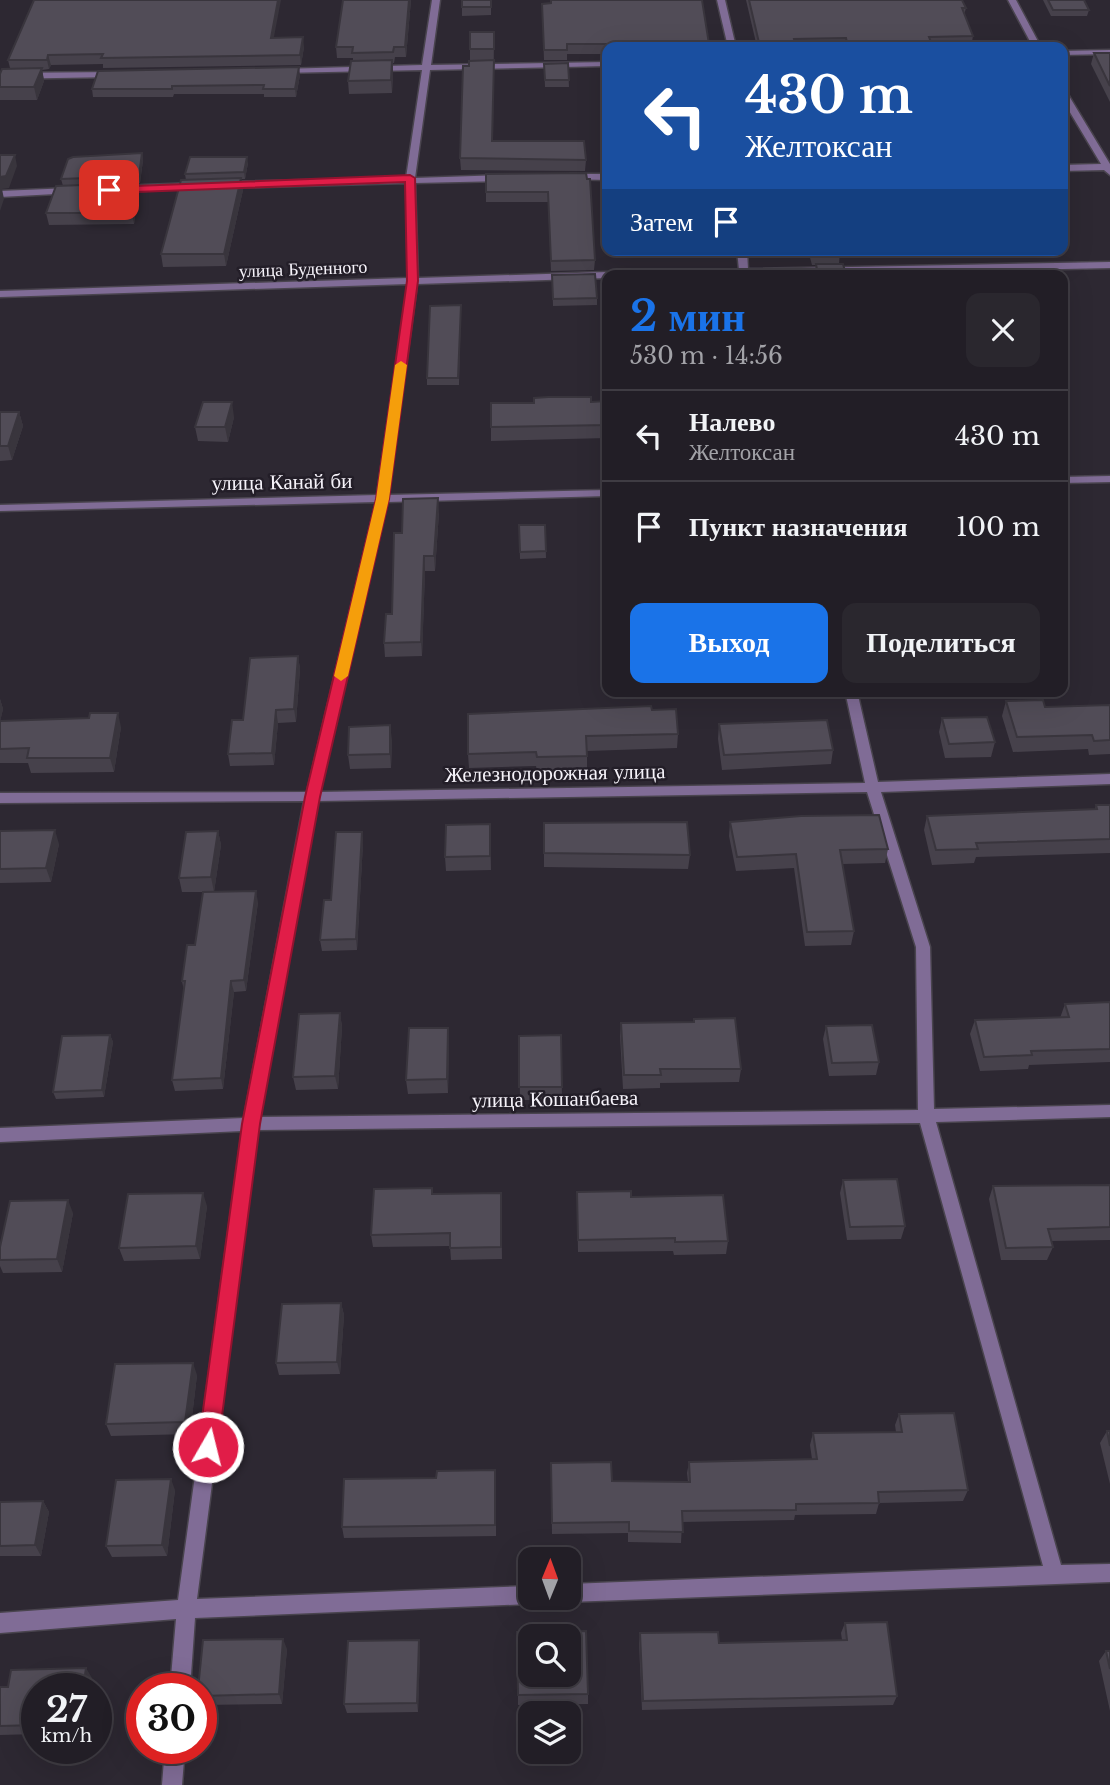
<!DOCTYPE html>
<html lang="ru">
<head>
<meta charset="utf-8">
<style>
	body { margin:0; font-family:"Libre Baskerville",serif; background:#2a272e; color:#f1f3f6; height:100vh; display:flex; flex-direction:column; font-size:26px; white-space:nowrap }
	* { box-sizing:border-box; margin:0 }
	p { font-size:23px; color:#a2a2a7 }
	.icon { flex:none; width:38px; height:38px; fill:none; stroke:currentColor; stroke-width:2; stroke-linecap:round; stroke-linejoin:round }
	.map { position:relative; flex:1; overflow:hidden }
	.panel { position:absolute; left:602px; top:270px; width:466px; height:427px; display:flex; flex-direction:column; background:#221e26; border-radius:14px; box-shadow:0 7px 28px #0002,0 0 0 2px #3f3c43 }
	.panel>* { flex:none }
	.top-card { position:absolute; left:602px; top:42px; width:466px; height:214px; border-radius:14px; box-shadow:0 7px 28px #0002,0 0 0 2px #3f3c43; background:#1a4fa0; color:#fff; overflow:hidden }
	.needle { width:46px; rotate:1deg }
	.fabs { position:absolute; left:518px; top:1547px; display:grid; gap:14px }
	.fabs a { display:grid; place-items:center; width:63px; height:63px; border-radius:14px; background:#221e26; box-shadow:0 7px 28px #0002,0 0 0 2px #3f3c43; font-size:35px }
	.speed { position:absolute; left:21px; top:1673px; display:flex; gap:14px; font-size:35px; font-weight:700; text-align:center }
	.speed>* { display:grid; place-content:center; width:91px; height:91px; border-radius:50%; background:#221e26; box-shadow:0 7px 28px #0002,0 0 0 2px #3f3c43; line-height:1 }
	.speed small { font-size:18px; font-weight:400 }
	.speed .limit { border:10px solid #d22; background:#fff; color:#111 }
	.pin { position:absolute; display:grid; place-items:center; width:60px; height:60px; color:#fff; margin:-30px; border-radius:14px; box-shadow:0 4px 10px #0006 }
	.me { position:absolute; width:77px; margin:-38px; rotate:8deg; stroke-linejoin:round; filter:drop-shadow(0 0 5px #0008) }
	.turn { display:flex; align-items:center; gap:24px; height:147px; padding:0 28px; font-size:32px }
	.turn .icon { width:91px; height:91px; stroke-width:2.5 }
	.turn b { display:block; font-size:49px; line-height:60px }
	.then { display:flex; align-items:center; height:66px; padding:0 28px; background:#0003; gap:14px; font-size:26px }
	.round { display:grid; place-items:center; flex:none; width:74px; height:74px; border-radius:14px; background:#2a272e }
	.summary { display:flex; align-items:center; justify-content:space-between; height:119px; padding:0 28px }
	h1 { font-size:42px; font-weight:800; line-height:52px; color:#1a73e8 }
	.primary-button { display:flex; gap:14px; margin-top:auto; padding:14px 28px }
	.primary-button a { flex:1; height:80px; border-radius:14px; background:#1a73e8; color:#fff; font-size:28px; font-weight:800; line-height:80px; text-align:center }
	.primary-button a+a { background:#2a272e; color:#f1f3f6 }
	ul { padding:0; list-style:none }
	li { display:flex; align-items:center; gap:21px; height:91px; padding:0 28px; border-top:2px solid #3f3c43 }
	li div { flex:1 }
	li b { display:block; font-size:26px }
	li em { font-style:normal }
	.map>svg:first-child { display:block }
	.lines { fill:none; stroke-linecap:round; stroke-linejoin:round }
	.street-casing { stroke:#49444e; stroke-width:3 }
	.street { fill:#806c96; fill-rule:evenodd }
	.wall { fill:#46414b }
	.shaded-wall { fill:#39353d }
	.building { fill:#514c57; stroke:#39353d; stroke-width:2; fill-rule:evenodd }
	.route { fill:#e11d48; stroke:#92132f; stroke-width:2 }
	.slow { fill:#f59e0b }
	.labels { text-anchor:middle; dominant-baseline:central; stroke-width:5; stroke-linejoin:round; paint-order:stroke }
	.far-street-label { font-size:18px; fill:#f6f3fa; stroke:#231e28 }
	.street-label { font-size:21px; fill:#f6f3fa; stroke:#231e28 }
</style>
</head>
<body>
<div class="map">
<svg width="1110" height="1785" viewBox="0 0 1110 1785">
	<rect width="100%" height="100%" fill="#2d2832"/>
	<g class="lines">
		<defs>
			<path id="street" d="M 432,0 L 440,0 L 431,65 L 607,62 L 607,66 L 430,70 L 415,178 L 504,175 L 509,178 L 504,181 L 415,183 L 418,278 L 607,272 L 612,275 L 607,275 L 607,278 L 417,284 L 388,495 L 607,490 L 607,496 L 387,502 L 320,792 L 865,783 L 845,691 L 857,691 L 878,782 L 1110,774 L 1110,784 L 881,792 L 930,947 L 934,1109 L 1110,1105 L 1110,1117 L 936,1122 L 1061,1565 L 1110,1564 L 1110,1582 L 569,1602 L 562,1598 L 569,1598 L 569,1584 L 1043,1566 L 920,1123 L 258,1130 L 197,1599 L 530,1586 L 530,1598 L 538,1598 L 537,1602 L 530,1604 L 195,1618 L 190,1689 L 170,1689 L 176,1619 L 0,1633 L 0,1613 L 178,1600 L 242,1131 L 0,1142 L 0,1128 L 244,1118 L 304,801 L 0,803 L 0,793 L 307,792 L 376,502 L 0,511 L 0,505 L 377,495 L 408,284 L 0,297 L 0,291 L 408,278 L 406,183 L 224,188 L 219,185 L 224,182 L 406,178 L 422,70 L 281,73 L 277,71 L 281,69 L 422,65 ZM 867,792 L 916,947 L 918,1110 L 260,1117 L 318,801 Z
				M 717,0 L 725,0 L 736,47 L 728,47 Z
				M 1008,0 L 1016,0 L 1041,47 L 1033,47 Z
				M 1110,50 L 1110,54 L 1062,55 L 1062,51 Z
				M 117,72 L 118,74 L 114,77 L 0,79 L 0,73 Z
				M 1062,89 L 1066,91 L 1110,164 L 1110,175 L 1104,170 L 1062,171 L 1062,165 L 1101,164 L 1062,99 Z
				M 570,174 L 607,174 L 607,180 L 567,179 L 565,177 Z
				M 197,183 L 200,184 L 200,188 L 119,192 L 114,189 L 119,186 Z
				M 71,188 L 76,191 L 74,193 L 0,197 L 0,191 Z
				M 737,250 L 747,250 L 748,269 L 1110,262 L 1110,268 L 773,275 L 612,275 L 617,272 L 739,270 Z
				M 1110,476 L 1110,482 L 1062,483 L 1062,477 Z
				M 165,1748 L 185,1748 L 182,1785 L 162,1785 Z"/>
		</defs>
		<!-- street casing -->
		<use href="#street" class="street-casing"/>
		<!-- street -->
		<use href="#street" class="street"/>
	</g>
	<!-- wall -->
	<path class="wall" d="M 34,0 L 274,38 L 304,47 L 301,65 L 103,68 L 103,64 L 51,65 L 49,69 L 42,70 L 44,81 L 37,100 L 0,100 L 0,74 L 10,68 L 8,60 Z
		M 343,0 L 411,0 L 406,57 L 395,57 L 394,63 L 393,63 L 393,73 L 392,93 L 349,94 L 348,81 L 353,61 L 353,58 L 337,58 L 336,47 Z
		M 462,0 L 491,0 L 491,15 L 462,16 Z
		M 746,0 L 962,0 L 966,8 L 964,15 L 973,36 L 971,47 L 757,47 Z
		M 1043,0 L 1084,0 L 1089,10 L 1087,16 L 1051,16 Z
		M 542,4 L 709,44 L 709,47 L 607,47 L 607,54 L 567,54 L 567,60 L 544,60 Z
		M 494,32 L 493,141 L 586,160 L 585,171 L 461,170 L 460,158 L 470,61 L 470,49 Z
		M 1094,53 L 1110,53 L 1110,102 L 1091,64 Z
		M 568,63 L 569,87 L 545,87 L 544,64 Z
		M 300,75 L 296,97 L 264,97 L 264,94 L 174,94 L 173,97 L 93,97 L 92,89 Z
		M 142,153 L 143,160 L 140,183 L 136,183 L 138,194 L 134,224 L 49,225 L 46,213 L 63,186 L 61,179 Z
		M 248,163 L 245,179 L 241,179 L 243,190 L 226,266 L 163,267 L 161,254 L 186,180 L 185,174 Z
		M 586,173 L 595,260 L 594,270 L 551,271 L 548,202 L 486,202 L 486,174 Z
		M 808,250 L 840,250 L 839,264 L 846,275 L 814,275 L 816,265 L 812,265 Z
		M 552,275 L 597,298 L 597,305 L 553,306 Z
		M 461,305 L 459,385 L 427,385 L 427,378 Z
		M 607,401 L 607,438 L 491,441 L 491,403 Z
		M 0,412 L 19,412 L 23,426 L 12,460 L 0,461 Z
		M 234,417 L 228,442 L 198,441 L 195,427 Z
		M 439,512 L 435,571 L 425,571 L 422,656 L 385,657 L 384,643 L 392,614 L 402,533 Z
		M 519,525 L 545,525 L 546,558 L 520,559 Z
		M 298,656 L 300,669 L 296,722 L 278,723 L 274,765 L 230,766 L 228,754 L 243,720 Z
		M 0,699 L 3,709 L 0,721 L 121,727 L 114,772 L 31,773 L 28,763 L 0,763 Z
		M 1006,701 L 1045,707 L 1110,705 L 1110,754 L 1089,755 L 1088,749 L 1013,752 L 1002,716 Z
		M 652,710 L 678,734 L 677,748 L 587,751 L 587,770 L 537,771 L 536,766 L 469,768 L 468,754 Z
		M 942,718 L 995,742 L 991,757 L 945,758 L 939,732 Z
		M 719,724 L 833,750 L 831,764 L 722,770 L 718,739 Z
		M 392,740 L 391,768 L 350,769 L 348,755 Z
		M 1096,805 L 1110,805 L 1110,853 L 976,857 L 974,863 L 932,865 L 924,830 L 927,816 L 1095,809 Z
		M 730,822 L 888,849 L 885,863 L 842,864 L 854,931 L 851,945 L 805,946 L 794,868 L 736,871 L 729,836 Z
		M 544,823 L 690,855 L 688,869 L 544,867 Z
		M 490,824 L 491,870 L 446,871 L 445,857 Z
		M 0,831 L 59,844 L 51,882 L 0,883 Z
		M 218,831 L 221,845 L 214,892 L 182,892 L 179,878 Z
		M 362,832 L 363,843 L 357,950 L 322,951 L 320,940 L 331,900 Z
		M 258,902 L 246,991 L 234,992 L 223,1089 L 175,1091 L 172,1080 L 184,991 L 182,981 L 195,945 Z
		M 1110,1002 L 1110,1062 L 1029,1065 L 1028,1069 L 980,1071 L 970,1034 L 975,1020 L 1060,1018 L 1065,1004 Z
		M 340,1013 L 342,1027 L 338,1089 L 296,1090 L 293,1077 Z
		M 621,1023 L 741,1069 L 739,1082 L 660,1083 L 660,1088 L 623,1089 L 620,1036 Z
		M 826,1026 L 879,1062 L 876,1075 L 829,1076 L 823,1039 Z
		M 448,1028 L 449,1041 L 448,1093 L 408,1094 L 406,1080 Z
		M 110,1035 L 113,1042 L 104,1097 L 56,1099 L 53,1092 Z
		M 561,1035 L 562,1100 L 520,1100 L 519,1036 Z
		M 843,1180 L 905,1226 L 901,1239 L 847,1240 L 840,1193 Z
		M 1110,1185 L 1110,1240 L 1051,1241 L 1053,1247 L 1047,1260 L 1001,1260 L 989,1199 L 993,1186 Z
		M 432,1188 L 433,1194 L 501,1193 L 502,1259 L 451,1260 L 450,1246 L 373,1247 L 371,1235 Z
		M 577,1192 L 631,1197 L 728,1241 L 726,1254 L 674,1255 L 673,1251 L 578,1252 Z
		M 207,1206 L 200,1259 L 124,1261 L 119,1248 Z
		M 73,1213 L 62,1272 L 3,1273 L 0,1266 L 0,1247 Z
		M 341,1303 L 344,1315 L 340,1374 L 279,1375 L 276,1363 Z
		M 197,1375 L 190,1434 L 111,1436 L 106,1424 Z
		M 899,1414 L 968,1490 L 963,1501 L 879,1503 L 876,1514 L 795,1515 L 794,1520 L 682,1522 L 681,1543 L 628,1542 L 628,1533 L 552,1534 L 551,1463 L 612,1481 L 688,1482 L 687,1473 L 689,1462 L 812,1459 L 810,1445 L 813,1433 L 896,1432 L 895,1425 Z
		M 1107,1431 L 1110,1431 L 1110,1484 L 1100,1443 Z
		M 436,1478 L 496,1481 L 496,1536 L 344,1538 L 342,1527 Z
		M 175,1490 L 167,1556 L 112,1557 L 106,1546 Z
		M 43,1501 L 49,1512 L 41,1556 L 0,1556 L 0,1502 Z
		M 845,1623 L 897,1696 L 893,1705 L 642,1710 L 639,1643 L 640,1633 L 719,1643 L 842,1640 L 841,1633 Z
		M 287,1649 L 282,1704 L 202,1705 L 201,1689 Z
		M 420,1649 L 418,1712 L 347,1713 L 344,1704 Z
		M 1106,1651 L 1110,1651 L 1110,1711 L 1099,1661 Z
		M 92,1678 L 37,1689 L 37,1734 L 0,1735 L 0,1687 Z
		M 588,1694 L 588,1704 L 518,1705 L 518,1695 Z"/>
	<!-- shaded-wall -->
	<path class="shaded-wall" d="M 278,0 L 281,0 L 272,47 L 271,38 Z
		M 409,0 L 411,0 L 406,57 L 405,47 Z
		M 303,37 L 304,47 L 301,65 L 300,55 Z
		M 48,55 L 51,65 L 49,69 L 47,60 Z
		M 392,60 L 393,73 L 392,93 L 391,80 Z
		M 299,67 L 300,75 L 296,97 L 295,89 Z
		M 42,68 L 44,81 L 37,100 L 34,87 Z
		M 142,153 L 143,160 L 140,183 L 139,176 Z
		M 15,155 L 17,166 L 9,188 L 2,189 L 4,199 L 0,211 L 0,177 Z
		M 247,157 L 248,163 L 245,179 L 244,172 Z
		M 241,178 L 243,190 L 226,266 L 224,254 Z
		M 136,183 L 138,194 L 134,224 L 132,213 Z
		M 232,402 L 234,417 L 228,442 L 225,427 Z
		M 19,412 L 23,426 L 12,460 L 8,446 Z
		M 438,498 L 439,512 L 435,571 L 434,556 Z
		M 424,556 L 425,571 L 422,656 L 421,642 Z
		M 298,656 L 300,669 L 296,722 L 294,709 Z
		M 0,699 L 3,709 L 0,722 Z
		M 276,710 L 278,723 L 274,765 L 272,753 Z
		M 118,713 L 121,727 L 114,772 L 110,758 Z
		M 390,725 L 392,740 L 391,768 L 390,754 Z
		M 55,830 L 59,844 L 51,882 L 46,868 Z
		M 218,831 L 221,845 L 214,892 L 211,877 Z
		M 362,832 L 363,843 L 357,950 L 356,939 Z
		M 256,891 L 258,902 L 246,991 L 244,980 Z
		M 231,981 L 234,992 L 223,1089 L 221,1078 Z
		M 340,1013 L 342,1027 L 338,1089 L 335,1076 Z
		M 448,1028 L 449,1041 L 448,1093 L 447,1079 Z
		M 110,1035 L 113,1042 L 104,1097 L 102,1090 Z
		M 203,1193 L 207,1206 L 200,1259 L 196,1246 Z
		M 68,1200 L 73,1213 L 62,1272 L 57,1259 Z
		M 341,1303 L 344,1315 L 340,1374 L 337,1362 Z
		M 193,1363 L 197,1375 L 190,1434 L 185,1422 Z
		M 171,1479 L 175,1490 L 167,1556 L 162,1545 Z
		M 43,1501 L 49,1512 L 41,1556 L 35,1545 Z
		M 283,1639 L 287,1649 L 282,1704 L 279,1694 Z
		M 419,1640 L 420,1649 L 418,1712 L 417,1703 Z
		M 86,1668 L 92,1678 L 90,1689 L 83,1689 Z"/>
	<!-- building -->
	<path class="building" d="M 34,0 L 278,0 L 271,38 L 303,37 L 300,55 L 101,58 L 103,54 L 48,55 L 47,60 L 8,60 Z
		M 343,0 L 409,0 L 405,47 L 394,47 L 393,52 L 352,53 L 353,47 L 336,47 Z
		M 462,0 L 491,0 L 491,7 L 462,7 Z
		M 551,0 L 702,0 L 709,44 L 567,44 L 567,50 L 544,50 L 542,4 L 551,3 Z
		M 749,0 L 962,0 L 966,8 L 962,8 L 973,36 L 929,37 L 933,47 L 848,47 L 846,38 L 794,39 L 796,47 L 760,47 Z
		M 1048,0 L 1084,0 L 1089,10 L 1053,10 Z
		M 470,32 L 494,32 L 494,49 L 470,49 Z
		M 1094,53 L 1110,53 L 1110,86 Z
		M 392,60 L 391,80 L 348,81 L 351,61 Z
		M 494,60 L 492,141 L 584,141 L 586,160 L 460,158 L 463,66 L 469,66 L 469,61 Z
		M 568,63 L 569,80 L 545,80 L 544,64 Z
		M 299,67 L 295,89 L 263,89 L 264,85 L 172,86 L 172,89 L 92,89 L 98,71 Z
		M 42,68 L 34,87 L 0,87 L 0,74 L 2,69 Z
		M 142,153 L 139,176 L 61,179 L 68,159 L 73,157 Z
		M 0,155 L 15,155 L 6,176 L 0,177 Z
		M 190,157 L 247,157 L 244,172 L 185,174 Z
		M 586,173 L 587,179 L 590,179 L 595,260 L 551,261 L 548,192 L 486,192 L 486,174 Z
		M 241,178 L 224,254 L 161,254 L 181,180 Z
		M 136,183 L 132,213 L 46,213 L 56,186 Z
		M 813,250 L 840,250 L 840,251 L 813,251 Z
		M 816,264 L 843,264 L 846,275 L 818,275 Z
		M 595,274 L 597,298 L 553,299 L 552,275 Z
		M 461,305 L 458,378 L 427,378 L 430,306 Z
		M 548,397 L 591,397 L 591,402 L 607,401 L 607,425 L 491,427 L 491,403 L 534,403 L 534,398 Z
		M 203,402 L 232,402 L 225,427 L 195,427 Z
		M 0,412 L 19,412 L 8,446 L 0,446 Z
		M 438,498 L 434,556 L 424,556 L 421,642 L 384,643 L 386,614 L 392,614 L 394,533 L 402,533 L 403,499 Z
		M 519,525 L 545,525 L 546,551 L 520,552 Z
		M 298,656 L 294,709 L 276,710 L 272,753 L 228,754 L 232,720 L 243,720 L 250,658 Z
		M 1043,700 L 1045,707 L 1110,705 L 1110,740 L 1094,741 L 1092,735 L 1017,737 L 1006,701 Z
		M 651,706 L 652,710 L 676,709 L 678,734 L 586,736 L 587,756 L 537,757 L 536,752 L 468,754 L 468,714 Z
		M 90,713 L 118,713 L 110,758 L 27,758 L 29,748 L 0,749 L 0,721 L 89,718 Z
		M 987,717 L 995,742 L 949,744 L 942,718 Z
		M 827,720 L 833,750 L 724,755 L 719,724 Z
		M 390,725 L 390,754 L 348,755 L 349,727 Z
		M 1096,805 L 1110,805 L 1110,839 L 976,843 L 978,849 L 936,850 L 927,816 L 1097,809 Z
		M 879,815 L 888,849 L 840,850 L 854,931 L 807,932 L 796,854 L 737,857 L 730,822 L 801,816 Z
		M 687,822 L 690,855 L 544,853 L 544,823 Z
		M 490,824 L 490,856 L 445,857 L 446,825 Z
		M 55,830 L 46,868 L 0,869 L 0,831 Z
		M 218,831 L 211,877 L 179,878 L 186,832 Z
		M 336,832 L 362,832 L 356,939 L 320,940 L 324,900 L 331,900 Z
		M 256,891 L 244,980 L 231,981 L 221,1078 L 172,1080 L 185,981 L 182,981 L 187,945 L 195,945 L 203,892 Z
		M 1110,1002 L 1110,1049 L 1031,1051 L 1032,1055 L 984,1057 L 975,1020 L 1069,1017 L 1065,1004 Z
		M 340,1013 L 335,1076 L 293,1077 L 299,1014 Z
		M 735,1018 L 741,1069 L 660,1069 L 661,1075 L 624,1075 L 621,1023 L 694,1022 L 694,1019 Z
		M 872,1025 L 879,1062 L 832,1063 L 826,1026 Z
		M 409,1028 L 448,1028 L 447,1079 L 406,1080 Z
		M 110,1035 L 102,1090 L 53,1092 L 62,1036 Z
		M 561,1035 L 562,1087 L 519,1087 L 519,1036 Z
		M 897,1179 L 905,1226 L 850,1227 L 843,1180 Z
		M 1110,1185 L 1110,1227 L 1048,1229 L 1053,1247 L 1006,1248 L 993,1186 Z
		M 432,1188 L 432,1194 L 501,1193 L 501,1247 L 450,1248 L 450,1233 L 371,1235 L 374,1189 Z
		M 631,1191 L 631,1197 L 723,1195 L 728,1241 L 675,1242 L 675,1238 L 578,1240 L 577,1192 Z
		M 203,1193 L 196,1246 L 119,1248 L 128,1194 Z
		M 68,1200 L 57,1259 L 0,1260 L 0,1247 L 10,1201 Z
		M 341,1303 L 337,1362 L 276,1363 L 282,1304 Z
		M 193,1363 L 185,1422 L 106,1424 L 115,1364 Z
		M 954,1413 L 968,1490 L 878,1492 L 879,1503 L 796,1504 L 796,1510 L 682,1511 L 683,1532 L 629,1531 L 629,1522 L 552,1523 L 551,1463 L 611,1462 L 612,1481 L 690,1482 L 689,1462 L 817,1459 L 813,1433 L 902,1432 L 899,1414 Z
		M 1107,1431 L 1110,1431 L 1110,1446 Z
		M 495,1470 L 495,1525 L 342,1527 L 344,1479 L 436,1478 L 437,1471 Z
		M 171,1479 L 162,1545 L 106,1546 L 116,1480 Z
		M 43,1501 L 35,1545 L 0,1546 L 0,1502 Z
		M 887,1622 L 897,1696 L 643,1701 L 640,1633 L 718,1632 L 719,1643 L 847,1640 L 845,1623 Z
		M 586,1631 L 588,1694 L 518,1695 L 517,1632 ZM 530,1636 L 569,1636 L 569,1675 L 530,1675 Z
		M 283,1639 L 279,1694 L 201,1696 L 201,1689 L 198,1689 L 203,1640 Z
		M 419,1640 L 417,1703 L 344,1704 L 348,1641 Z
		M 1106,1651 L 1110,1651 L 1110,1669 Z
		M 86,1668 L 83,1689 L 37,1689 L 37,1725 L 0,1726 L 0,1687 L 8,1687 L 11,1670 Z"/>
	<!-- route -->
	<path class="route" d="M 410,175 L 415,178 L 418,281 L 389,499 L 320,797 L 260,1124 L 218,1447 L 215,1454 L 208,1457 L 201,1454 L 198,1447 L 242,1124 L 305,797 L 376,499 L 407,281 L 405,182 L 109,193 L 104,190 L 109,187 Z"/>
	<!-- slow -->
	<path class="slow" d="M 401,361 L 407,365 L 389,499 L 348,676 L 341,681 L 334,676 L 376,499 L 395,365 Z"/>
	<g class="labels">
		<!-- far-street labels -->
		<g class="far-street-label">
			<text transform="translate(303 269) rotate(-2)">улица Буденного</text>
		</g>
		<!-- street labels -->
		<g class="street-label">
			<text transform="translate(282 482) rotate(-1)">улица Канай би</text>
			<text transform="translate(555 773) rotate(-1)">Железнодорожная улица</text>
			<text transform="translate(555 1099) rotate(-1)">улица Кошанбаева</text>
		</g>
	</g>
</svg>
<div class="fabs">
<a><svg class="needle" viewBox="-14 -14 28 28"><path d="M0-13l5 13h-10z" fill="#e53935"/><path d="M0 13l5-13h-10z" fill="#a2a2a7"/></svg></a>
<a><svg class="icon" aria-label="search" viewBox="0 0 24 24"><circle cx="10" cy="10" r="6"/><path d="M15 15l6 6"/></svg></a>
<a><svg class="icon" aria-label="layers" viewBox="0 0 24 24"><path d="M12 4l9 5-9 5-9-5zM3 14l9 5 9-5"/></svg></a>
</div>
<div class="speed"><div>27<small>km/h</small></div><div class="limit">30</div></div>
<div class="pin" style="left:109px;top:190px;background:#d93025"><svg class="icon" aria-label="arrive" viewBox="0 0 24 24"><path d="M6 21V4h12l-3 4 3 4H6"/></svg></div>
<svg class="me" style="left:208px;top:1447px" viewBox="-20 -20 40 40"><circle r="17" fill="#e11d48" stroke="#fff" stroke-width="3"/><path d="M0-11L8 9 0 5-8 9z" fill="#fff"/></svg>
<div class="top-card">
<div class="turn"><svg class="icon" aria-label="left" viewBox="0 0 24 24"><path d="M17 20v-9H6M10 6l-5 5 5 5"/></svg><div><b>430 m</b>Желтоксан</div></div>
<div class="then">Затем<svg class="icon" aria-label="arrive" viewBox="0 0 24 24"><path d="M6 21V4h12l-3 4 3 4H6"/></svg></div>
</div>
<section class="panel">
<div class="summary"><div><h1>2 мин</h1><p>530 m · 14:56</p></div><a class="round"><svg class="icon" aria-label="close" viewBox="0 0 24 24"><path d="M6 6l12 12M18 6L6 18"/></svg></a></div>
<ul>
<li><svg class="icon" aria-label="left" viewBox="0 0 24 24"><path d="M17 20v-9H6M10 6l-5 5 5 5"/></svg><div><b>Налево</b><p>Желтоксан</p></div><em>430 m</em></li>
<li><svg class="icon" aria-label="arrive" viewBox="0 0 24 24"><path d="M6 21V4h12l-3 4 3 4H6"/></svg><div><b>Пункт назначения</b></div><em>100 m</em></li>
</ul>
<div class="primary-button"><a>Выход</a><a>Поделиться</a></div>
</section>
</div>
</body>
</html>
